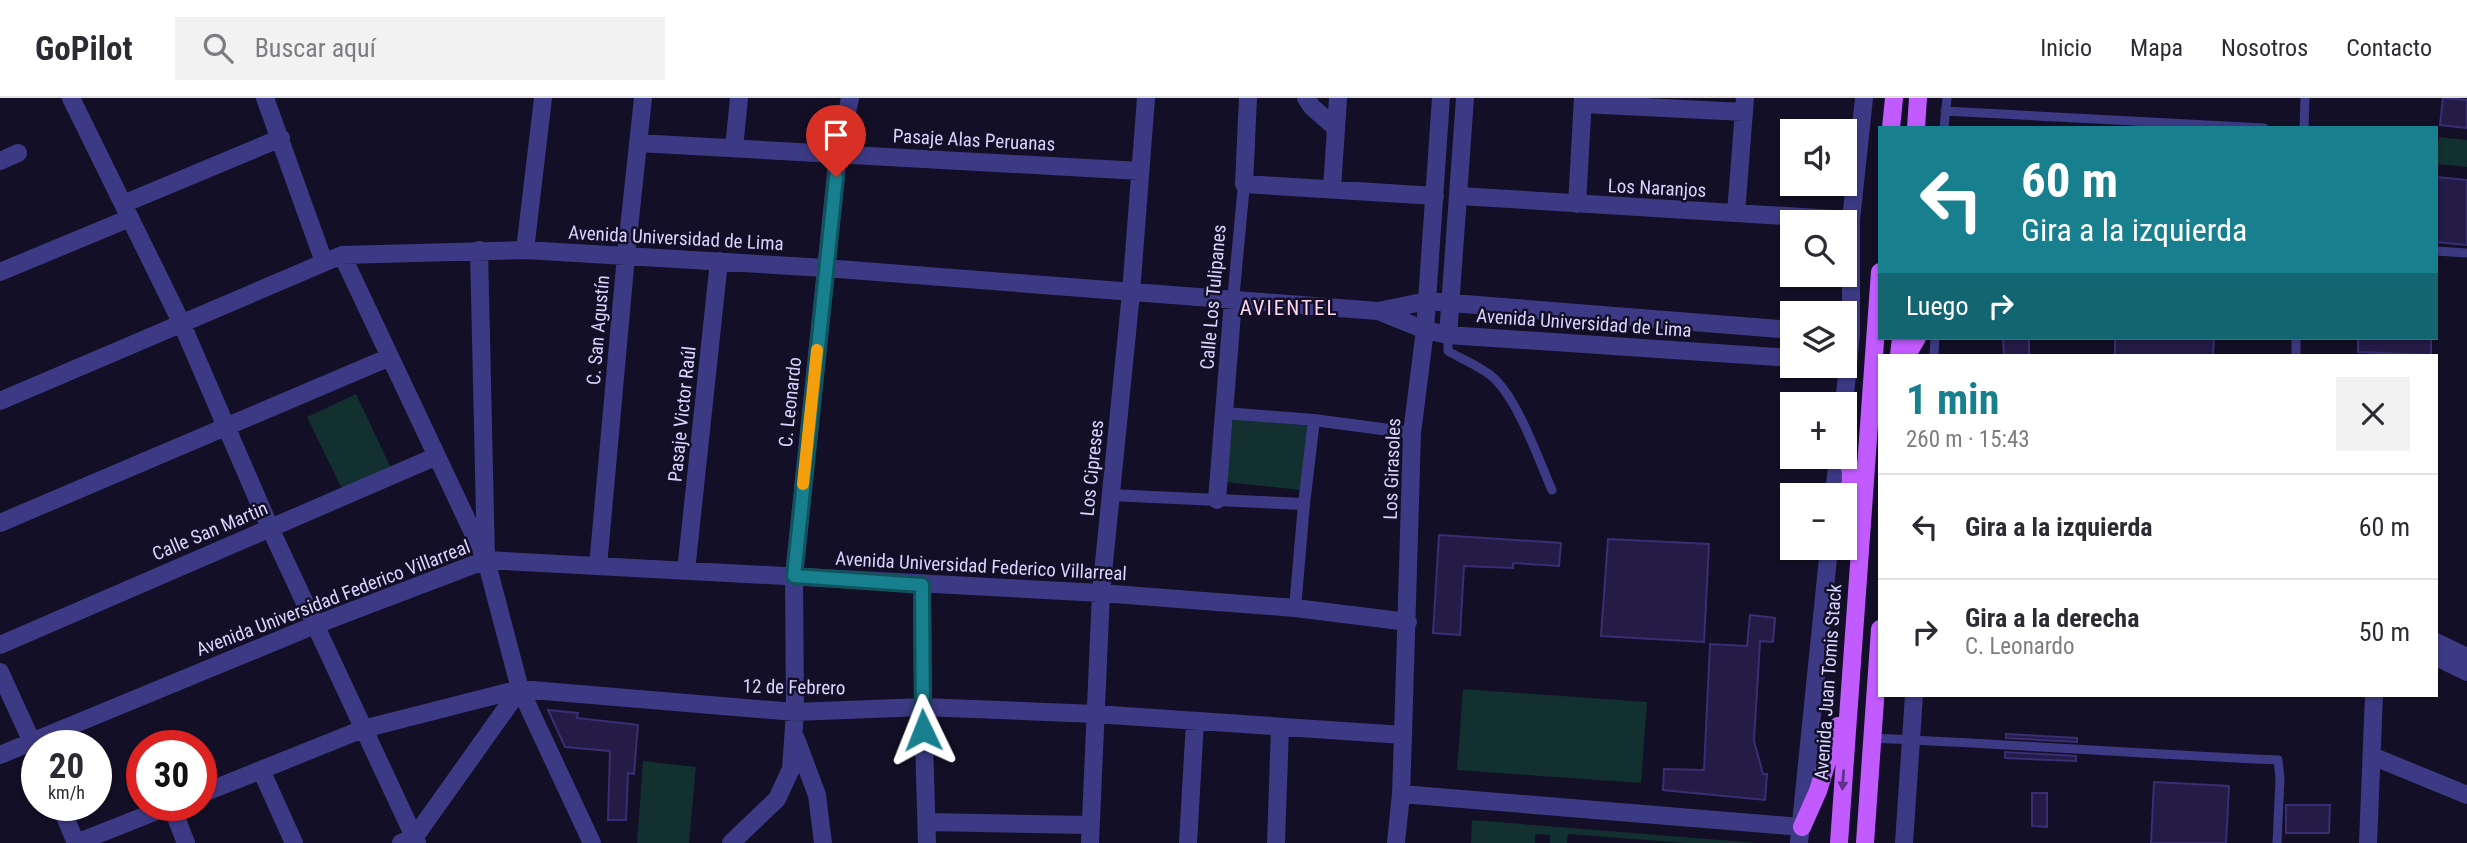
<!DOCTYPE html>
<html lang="es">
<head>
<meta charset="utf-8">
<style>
	body { margin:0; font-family:"Roboto Condensed",sans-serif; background:#f2f2f3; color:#2b2b33; height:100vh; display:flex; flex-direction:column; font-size:26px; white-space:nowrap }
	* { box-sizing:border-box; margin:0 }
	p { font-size:23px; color:#7c7c81 }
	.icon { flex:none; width:38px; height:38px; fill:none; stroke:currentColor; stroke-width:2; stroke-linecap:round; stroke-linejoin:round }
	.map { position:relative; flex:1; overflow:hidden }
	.sheet { position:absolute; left:1878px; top:256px; width:560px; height:343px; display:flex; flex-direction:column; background:#fff; border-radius:0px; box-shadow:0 2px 5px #0004 }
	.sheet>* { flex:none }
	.top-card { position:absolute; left:1878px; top:28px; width:560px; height:214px; border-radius:0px; box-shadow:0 2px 5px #0004; background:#187f8f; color:#fff; overflow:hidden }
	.fabs { position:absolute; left:1780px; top:21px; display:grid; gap:14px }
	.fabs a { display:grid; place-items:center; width:77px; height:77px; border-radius:0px; background:#fff; box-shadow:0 2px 5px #0004; font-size:35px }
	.speed { position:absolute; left:21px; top:632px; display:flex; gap:14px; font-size:35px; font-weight:700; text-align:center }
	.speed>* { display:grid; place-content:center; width:91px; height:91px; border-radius:50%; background:#fff; box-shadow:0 2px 5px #0004; line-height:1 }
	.speed small { font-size:18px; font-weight:400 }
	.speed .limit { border:10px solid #d22; background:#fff; color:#111 }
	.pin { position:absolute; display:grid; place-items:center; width:60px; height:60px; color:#fff; margin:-72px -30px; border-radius:50% 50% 50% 0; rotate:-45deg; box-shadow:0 0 7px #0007 }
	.pin .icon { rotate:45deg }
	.me { position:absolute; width:77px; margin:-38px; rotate:358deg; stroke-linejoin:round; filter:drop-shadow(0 0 5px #0008) }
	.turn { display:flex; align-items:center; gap:24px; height:147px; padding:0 28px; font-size:32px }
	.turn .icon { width:91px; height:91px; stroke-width:2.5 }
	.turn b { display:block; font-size:49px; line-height:60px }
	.then { display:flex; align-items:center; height:66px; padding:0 28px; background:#0003; gap:14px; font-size:26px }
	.round { display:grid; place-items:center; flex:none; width:74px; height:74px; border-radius:0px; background:#f2f2f3 }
	.headline { display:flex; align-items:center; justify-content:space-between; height:119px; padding:0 28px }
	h1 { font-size:42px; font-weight:700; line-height:52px; color:#187f8f }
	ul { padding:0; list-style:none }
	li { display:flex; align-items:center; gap:21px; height:105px; padding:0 28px; border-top:2px solid #e1e1e2 }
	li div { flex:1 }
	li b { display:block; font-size:26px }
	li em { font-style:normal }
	header { display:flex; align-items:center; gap:42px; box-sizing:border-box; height:98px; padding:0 35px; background:#fff; border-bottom:2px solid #e1e1e2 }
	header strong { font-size:33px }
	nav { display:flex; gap:38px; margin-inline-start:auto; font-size:24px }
	.search { width:490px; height:63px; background:#f2f2f3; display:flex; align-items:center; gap:18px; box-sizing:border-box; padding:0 24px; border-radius:0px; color:#7c7c81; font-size:26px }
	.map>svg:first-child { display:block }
	.green { fill:#12302f }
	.building { fill:#241b47; stroke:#3b2d73; stroke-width:2 }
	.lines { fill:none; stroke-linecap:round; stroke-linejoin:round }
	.service { stroke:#3d3a85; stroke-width:9 }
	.pedestrian { stroke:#3d3a85; stroke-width:12 }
	.minor { stroke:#3d3a85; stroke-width:18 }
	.tertiary { stroke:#3d3a85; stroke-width:18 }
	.primary { stroke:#c25bff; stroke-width:18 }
	.oneway { fill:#623188 }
	.route-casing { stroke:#10535d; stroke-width:18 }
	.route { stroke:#187f8f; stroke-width:12 }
	.slow { stroke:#f59e0b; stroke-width:12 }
	.labels { text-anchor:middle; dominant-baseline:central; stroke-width:5; stroke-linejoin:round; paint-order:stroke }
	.street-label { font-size:19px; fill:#d9d4ff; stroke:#130f26 }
	.neighbourhood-label { font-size:21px; letter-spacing:2px; fill:#ffd6f0; stroke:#130f26 }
</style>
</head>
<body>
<header>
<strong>GoPilot</strong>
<div class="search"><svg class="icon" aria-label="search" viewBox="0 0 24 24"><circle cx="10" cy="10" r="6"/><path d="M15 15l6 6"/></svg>Buscar aquí</div>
<nav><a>Inicio</a><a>Mapa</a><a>Nosotros</a><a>Contacto</a></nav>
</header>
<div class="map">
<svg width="2467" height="745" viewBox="0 0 2467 745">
	<rect width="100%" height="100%" fill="#130f26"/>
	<!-- green -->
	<path class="green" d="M 2439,39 L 2467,42 L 2467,69 L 2436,66 Z
		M 356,296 L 391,370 L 343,393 L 307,319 Z
		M 1233,320 L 1308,328 L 1301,392 L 1226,384 Z
		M 1463,591 L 1647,604 L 1641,685 L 1457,672 Z
		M 643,663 L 696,669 L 689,745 L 637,745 Z
		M 1472,722 L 1758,745 L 1687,745 L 1568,736 L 1567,745 L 1550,745 L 1550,737 L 1535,736 L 1535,745 L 1471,745 Z"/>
	<!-- building -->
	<path class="building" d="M 2443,0 L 2467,2 L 2467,30 L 2440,27 Z
		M 2436,79 L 2467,82 L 2467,147 L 2436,144 Z
		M 2003,240 L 2029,240 L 2029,257 L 2004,257 Z
		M 2115,240 L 2214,240 L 2213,257 L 2115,257 Z
		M 2358,240 L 2431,240 L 2431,257 L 2358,254 Z
		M 1439,437 L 1561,445 L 1559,468 L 1513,465 L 1513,470 L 1464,468 L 1460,537 L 1433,535 Z
		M 1608,441 L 1709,446 L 1704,544 L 1601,538 Z
		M 1750,517 L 1775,520 L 1773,544 L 1760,543 L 1754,643 L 1763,676 L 1767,676 L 1765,702 L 1663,692 L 1664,671 L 1704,672 L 1710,546 L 1747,548 Z
		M 548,612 L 578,615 L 577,620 L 638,627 L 634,676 L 628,675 L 626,722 L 608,722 L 610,653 L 565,649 Z
		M 2006,636 L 2077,640 L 2077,644 L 2006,640 Z
		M 2005,654 L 2076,658 L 2076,663 L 2005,660 Z
		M 2154,684 L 2229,688 L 2226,745 L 2151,745 Z
		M 2032,695 L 2047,695 L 2047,729 L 2032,728 Z
		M 2286,707 L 2330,707 L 2329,735 L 2286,735 Z"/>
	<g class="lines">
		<!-- service -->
		<path class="service" d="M 1945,13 L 2264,30
			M 1944,30 L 1947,0
			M 2304,30 L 2305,0
			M 2436,153 L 2467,155
			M 1448,237 L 1448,253 C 1463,262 1482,269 1495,281 C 1519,305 1538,360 1552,392
			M 1934,257 L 1935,240
			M 2296,257 L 2296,240
			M 1872,640 C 2007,646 2143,656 2278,662 L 2280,681 L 2277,745"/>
		<!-- pedestrian -->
		<path class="pedestrian" d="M 1233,203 L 1244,86
			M 1225,315 L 1314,322 L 1412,335
			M 1110,397 L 1304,406
			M 1295,510 L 1304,406 L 1314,322"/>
		<!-- minor -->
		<path class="minor" d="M 71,0 L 181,224 L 270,430 L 417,745
			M 265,0 L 324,164
			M 1248,0 L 1244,86 L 1435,98
			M 1306,0 L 1312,9 L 1336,30
			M 1583,6 L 1744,14
			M 638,45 L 1140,73
			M 734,50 L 739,0
			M 0,63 L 18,55
			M 1332,91 L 1338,0
			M 1459,98 L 1851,122
			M 123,106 L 281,40
			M 1577,106 L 1583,0
			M 1736,115 L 1745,0
			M 479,152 L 486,462 L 520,591 L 592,745
			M 525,152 L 543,0
			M 342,157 L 483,456
			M 0,174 L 130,120
			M 1378,213 L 1425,232 L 1448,237 L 1792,260
			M 1448,237 L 1465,0
			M 0,303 L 342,157 L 525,152 L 825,170 L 1378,213 L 1427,203 L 1792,232
			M 1844,306 L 1851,237 L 1851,122 L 1864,0
			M 1834,397 L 1838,359
			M 1217,402 L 1233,203
			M 0,425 L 390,259
			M 598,468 L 626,158 L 643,0
			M 686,473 L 719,163
			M 922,487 L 923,609 L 927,745
			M 0,547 L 437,358
			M 0,574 L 37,655
			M 796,641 L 817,697 L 823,745
			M 0,657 L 315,527 L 486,462 L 1101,495 L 1295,510 L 1408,524
			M 2372,658 L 2467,697
			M 261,672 L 294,745
			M 201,696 L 363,631 L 520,591 L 795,614 L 923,609 L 1095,616 L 1403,637
			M 1401,696 L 1802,729
			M 60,707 L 76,745 L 172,707
			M 171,707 L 186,745
			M 927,724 L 1090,727
			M 401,745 L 414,740 L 520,591
			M 731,745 L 777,701 L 791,671 L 795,614 L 794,478 L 838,56 L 850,0
			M 1090,745 L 1101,495 L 1131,195 L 1146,0
			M 1188,745 L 1195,623
			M 1276,745 L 1280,629
			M 1396,745 L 1401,696 L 1403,637 L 1412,335 L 1425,232 L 1441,0
			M 1799,745 L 1829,450
			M 1904,745 L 1914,597
			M 2368,745 L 2374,597"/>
		<!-- tertiary -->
		<path class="tertiary" d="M 2436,544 L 2467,559
			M 2436,559 L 2467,574"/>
		<!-- primary -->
		<path class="primary" d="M 1891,30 L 1894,0
			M 1916,30 L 1918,0
			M 1899,257 L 1901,240
			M 1907,257 L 1917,240
			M 1844,353 L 1851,373 L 1850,422
			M 1802,729 L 1818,693 L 1838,628
			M 1839,745 L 1880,174
			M 1865,745 L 1880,531"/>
	</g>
	<!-- one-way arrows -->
	<defs><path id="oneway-solid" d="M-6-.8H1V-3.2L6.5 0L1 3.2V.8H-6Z" transform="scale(1.75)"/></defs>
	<use class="oneway" href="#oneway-solid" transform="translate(1843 682) rotate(94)"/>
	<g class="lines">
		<defs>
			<path id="route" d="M 836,79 L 794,478 L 922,487 L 923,632"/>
		</defs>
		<!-- route casing -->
		<use href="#route" class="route-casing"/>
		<!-- route -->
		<use href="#route" class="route"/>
		<!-- slow -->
		<path class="slow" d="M 803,386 L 817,252"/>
	</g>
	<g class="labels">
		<!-- street labels -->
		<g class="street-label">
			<text transform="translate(974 42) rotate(3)">Pasaje Alas Peruanas</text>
			<text transform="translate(1657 90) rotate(3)">Los Naranjos</text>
			<text transform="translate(676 140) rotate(3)">Avenida Universidad de Lima</text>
			<text transform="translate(1213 199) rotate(-85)">Calle Los Tulipanes</text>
			<text transform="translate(1584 225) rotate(4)">Avenida Universidad de Lima</text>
			<text transform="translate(598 232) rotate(-85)">C. San Agustín</text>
			<text transform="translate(790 304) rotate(-84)">C. Leonardo</text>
			<text transform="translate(682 316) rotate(-84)">Pasaje Victor Raúl</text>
			<text transform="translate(1092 370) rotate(-84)">Los Cipreses</text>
			<text transform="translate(1392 371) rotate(-88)">Los Girasoles</text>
			<text transform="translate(210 433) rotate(-23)">Calle San Martin</text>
			<text transform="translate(981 468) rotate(3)">Avenida Universidad Federico Villarreal</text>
			<text transform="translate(333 500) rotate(-21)">Avenida Universidad Federico Villarreal</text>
			<text transform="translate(1828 584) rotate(-86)">Avenida Juan Tomis Stack</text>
			<text transform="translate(794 589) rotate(1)">12 de Febrero</text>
		</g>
		<!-- neighbourhood labels -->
		<g class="neighbourhood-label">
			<text x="1289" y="210">AVIENTEL</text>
		</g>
	</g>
</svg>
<div class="fabs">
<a><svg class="icon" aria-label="sound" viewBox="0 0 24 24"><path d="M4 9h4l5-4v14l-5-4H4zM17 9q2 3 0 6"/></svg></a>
<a><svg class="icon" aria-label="search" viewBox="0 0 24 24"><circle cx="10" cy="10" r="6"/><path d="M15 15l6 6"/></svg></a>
<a><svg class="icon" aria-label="layers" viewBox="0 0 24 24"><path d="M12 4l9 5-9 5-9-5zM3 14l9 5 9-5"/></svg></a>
<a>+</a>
<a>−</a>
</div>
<div class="speed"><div>20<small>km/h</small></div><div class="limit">30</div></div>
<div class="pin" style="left:836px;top:79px;background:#d93025"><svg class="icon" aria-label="arrive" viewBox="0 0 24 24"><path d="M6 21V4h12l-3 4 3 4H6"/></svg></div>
<svg class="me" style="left:923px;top:632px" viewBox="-20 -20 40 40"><path d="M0-17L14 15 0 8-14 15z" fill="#187f8f" stroke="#fff" stroke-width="4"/></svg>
<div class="top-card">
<div class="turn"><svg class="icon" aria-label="left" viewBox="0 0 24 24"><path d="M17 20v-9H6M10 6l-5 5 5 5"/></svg><div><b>60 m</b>Gira a la izquierda</div></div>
<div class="then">Luego<svg class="icon" aria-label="right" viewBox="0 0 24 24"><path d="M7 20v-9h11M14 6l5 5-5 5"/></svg></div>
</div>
<section class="sheet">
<div class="headline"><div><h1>1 min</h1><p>260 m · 15:43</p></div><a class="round"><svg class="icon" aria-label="close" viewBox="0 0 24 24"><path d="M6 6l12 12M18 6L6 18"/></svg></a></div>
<ul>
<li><svg class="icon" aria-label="left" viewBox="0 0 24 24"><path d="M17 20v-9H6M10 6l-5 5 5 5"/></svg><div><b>Gira a la izquierda</b></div><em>60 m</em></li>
<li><svg class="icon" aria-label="right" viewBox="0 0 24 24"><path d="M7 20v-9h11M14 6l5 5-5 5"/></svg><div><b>Gira a la derecha</b><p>C. Leonardo</p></div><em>50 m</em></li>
</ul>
</section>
</div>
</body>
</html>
